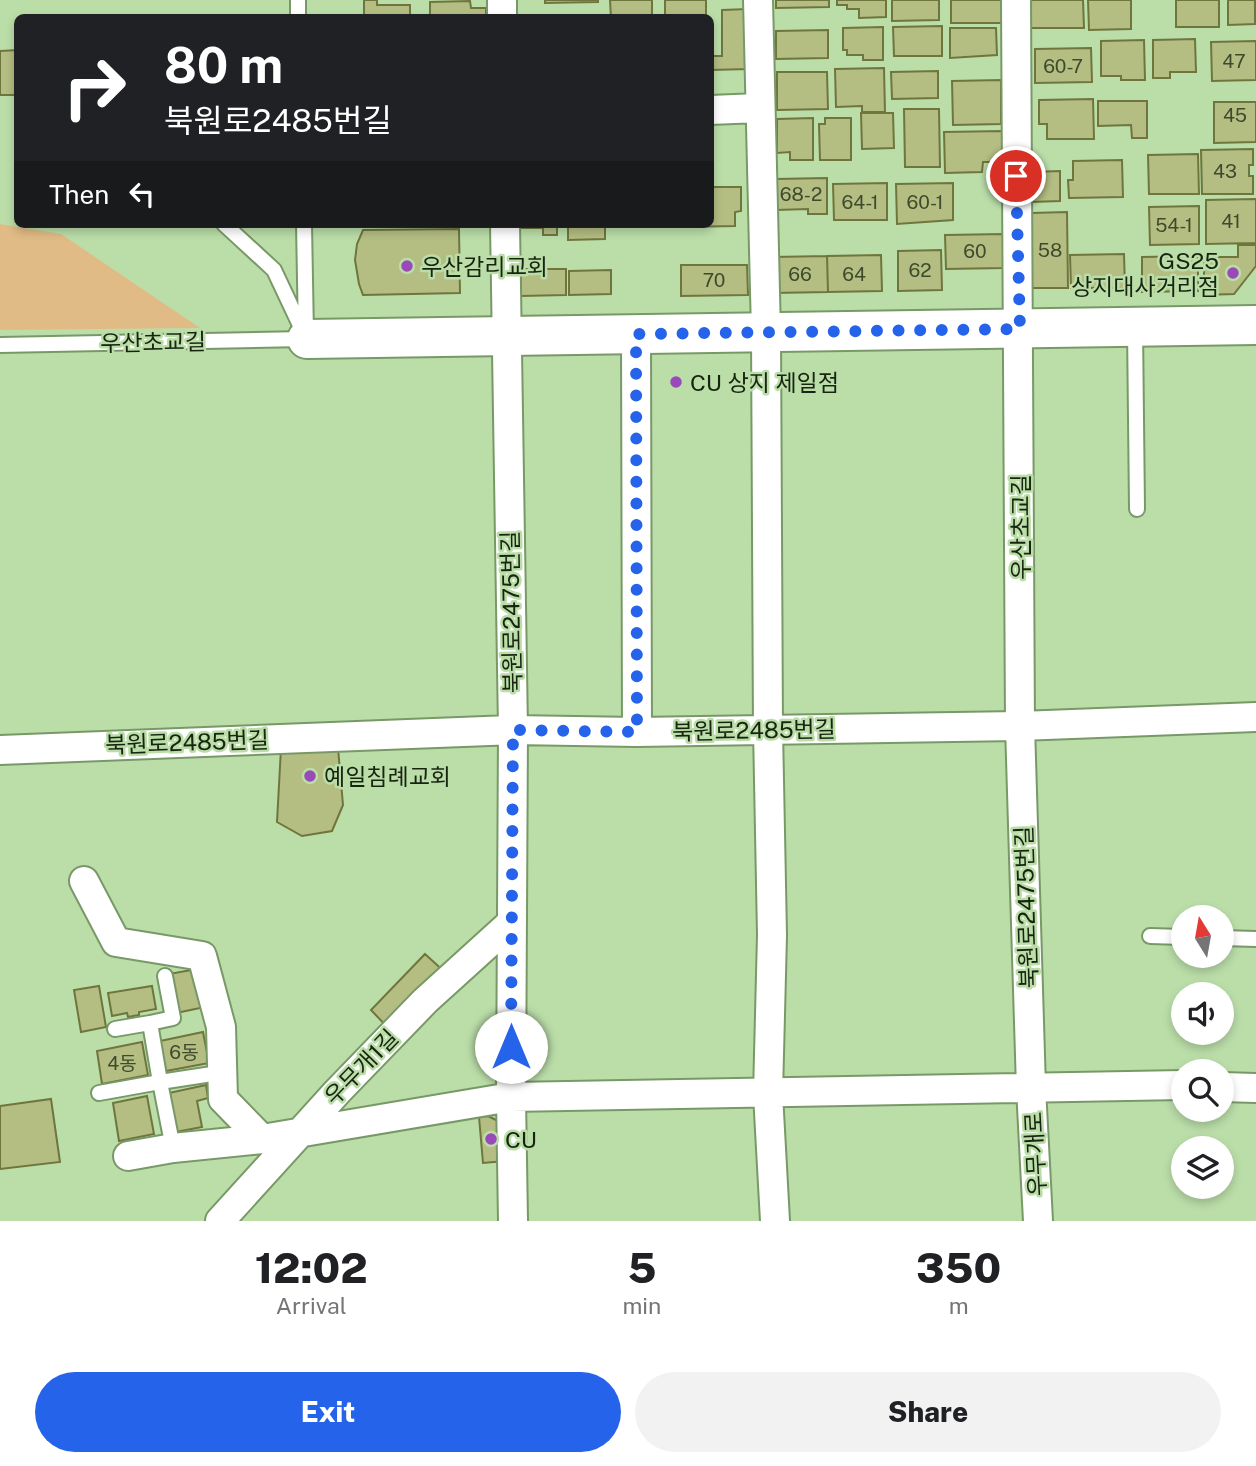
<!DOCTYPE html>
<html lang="en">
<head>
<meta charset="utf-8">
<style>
	body { margin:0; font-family:"Public Sans","Noto Sans KR",sans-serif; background:#f2f2f2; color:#202124; height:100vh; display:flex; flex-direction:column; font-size:26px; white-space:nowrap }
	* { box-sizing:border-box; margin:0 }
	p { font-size:23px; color:#757577 }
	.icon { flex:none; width:38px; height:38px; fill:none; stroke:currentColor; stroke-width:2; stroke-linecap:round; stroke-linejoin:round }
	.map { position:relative; height:1221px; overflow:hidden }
	.sheet { display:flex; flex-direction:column; background:#fff; flex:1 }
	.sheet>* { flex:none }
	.hud { position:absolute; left:14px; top:14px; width:700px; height:214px; border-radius:10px; box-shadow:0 4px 10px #0003; background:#202124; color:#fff; overflow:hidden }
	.needle { width:46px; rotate:349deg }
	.fabs { position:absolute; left:1171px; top:905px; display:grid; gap:14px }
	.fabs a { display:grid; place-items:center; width:63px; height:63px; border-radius:50%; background:#fff; box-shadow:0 4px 10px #0003; font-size:35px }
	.pin { position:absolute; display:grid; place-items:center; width:60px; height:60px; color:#fff; margin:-30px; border:4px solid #fff; border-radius:50%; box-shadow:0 2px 7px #0007 }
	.me { position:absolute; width:77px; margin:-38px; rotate:0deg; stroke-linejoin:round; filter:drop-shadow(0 0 5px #0008) }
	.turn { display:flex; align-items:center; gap:24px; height:147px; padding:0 35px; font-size:32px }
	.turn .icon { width:91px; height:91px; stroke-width:2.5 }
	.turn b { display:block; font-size:49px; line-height:60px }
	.then { display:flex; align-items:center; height:66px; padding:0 35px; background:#0003; gap:14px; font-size:26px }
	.eta { display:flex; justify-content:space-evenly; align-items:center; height:119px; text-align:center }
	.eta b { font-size:42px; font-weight:800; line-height:49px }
	.button { display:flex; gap:14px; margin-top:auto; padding:14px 35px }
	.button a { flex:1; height:80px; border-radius:42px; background:#2563eb; color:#fff; font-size:28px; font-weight:800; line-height:80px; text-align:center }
	.button a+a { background:#f2f2f2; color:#202124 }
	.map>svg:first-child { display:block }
	.green { fill:#e1bb86 }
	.building { fill:#b4bd82; stroke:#6f763d; stroke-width:2 }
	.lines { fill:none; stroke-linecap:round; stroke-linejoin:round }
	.lane-casing { stroke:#789967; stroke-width:18 }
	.street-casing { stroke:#789967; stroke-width:32 }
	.secondary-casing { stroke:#789967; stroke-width:42 }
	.lane { stroke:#fff; stroke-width:14 }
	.street { stroke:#fff; stroke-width:28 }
	.secondary { stroke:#fff; stroke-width:38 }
	.route { stroke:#2563eb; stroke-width:12; stroke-dasharray:0 21.6 }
	.poi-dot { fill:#9a49b9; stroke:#bbdea9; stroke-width:2.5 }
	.labels { text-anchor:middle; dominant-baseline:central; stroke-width:5; stroke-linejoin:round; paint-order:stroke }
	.number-label { font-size:19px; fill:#3e4a2c }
	.poi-label { font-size:23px; fill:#172410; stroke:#bbdea9; text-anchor:start }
	.street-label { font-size:23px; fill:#172410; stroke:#bbdea9 }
</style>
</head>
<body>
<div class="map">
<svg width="1256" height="1221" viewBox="0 0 1256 1221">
	<rect width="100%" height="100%" fill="#bbdea9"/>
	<!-- green -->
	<path class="green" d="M 0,224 L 61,234 L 200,328 L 0,330 Z"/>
	<!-- building -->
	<path class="building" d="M 364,0 L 377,0 L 377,5 L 410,5 L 410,18 L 364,18 Z
		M 545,0 L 598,0 L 598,2 L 545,3 Z
		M 610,0 L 652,0 L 652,15 L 645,15 L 645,18 L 611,18 Z
		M 665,0 L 706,0 L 706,18 L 665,18 Z
		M 776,0 L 829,0 L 829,7 L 776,8 Z
		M 837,0 L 886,0 L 886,17 L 859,18 L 859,9 L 847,9 L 847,5 L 837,5 Z
		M 892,0 L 939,0 L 939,20 L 892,21 Z
		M 951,0 L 1003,0 L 1004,23 L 951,23 Z
		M 1028,0 L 1083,0 L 1084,28 L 1028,28 Z
		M 1088,0 L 1131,0 L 1131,29 L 1089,30 Z
		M 1176,0 L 1219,0 L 1219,27 L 1176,27 Z
		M 1228,0 L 1255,0 L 1255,24 L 1228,25 Z
		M 470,1 L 471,8 L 486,8 L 486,18 L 430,18 L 430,2 Z
		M 748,9 L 749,69 L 710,70 L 710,56 L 722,56 L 722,10 Z
		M 942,26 L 942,56 L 894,56 L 893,27 Z
		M 883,27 L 883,60 L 863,60 L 863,55 L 847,55 L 847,50 L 843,50 L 843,28 Z
		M 950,28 L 996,28 L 997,55 L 950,58 Z
		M 828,30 L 828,58 L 776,59 L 776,31 Z
		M 1195,39 L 1196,72 L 1170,72 L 1170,78 L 1153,78 L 1153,40 Z
		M 1144,40 L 1145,80 L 1121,80 L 1121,76 L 1101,76 L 1101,41 Z
		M 1256,41 L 1256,80 L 1212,81 L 1211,42 Z
		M 1091,48 L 1092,82 L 1035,83 L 1035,49 Z
		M 18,50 L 18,95 L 0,95 L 0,51 Z
		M 884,68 L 885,112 L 862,112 L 862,106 L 836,107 L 835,69 Z
		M 938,71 L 938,98 L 892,99 L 891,72 Z
		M 777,72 L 827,72 L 828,109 L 777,110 Z
		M 1001,80 L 1001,124 L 953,125 L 952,81 Z
		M 1093,99 L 1094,139 L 1047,139 L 1047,124 L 1039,124 L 1039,100 Z
		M 1098,101 L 1147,101 L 1147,138 L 1132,138 L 1131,125 L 1098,126 Z
		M 1214,102 L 1256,102 L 1256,142 L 1214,143 Z
		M 904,109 L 939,109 L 940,167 L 905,167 Z
		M 861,113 L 893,113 L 894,148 L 862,149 Z
		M 813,118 L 813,160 L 790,160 L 790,152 L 777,153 L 777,119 Z
		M 825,118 L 851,118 L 851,160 L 820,160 L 819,124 L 825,124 Z
		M 1003,131 L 1004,162 L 983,162 L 982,172 L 945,173 L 944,132 Z
		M 1253,149 L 1253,165 L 1249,165 L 1249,176 L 1253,176 L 1253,194 L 1202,194 L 1201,150 Z
		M 1198,154 L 1199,194 L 1149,194 L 1148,155 Z
		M 1122,160 L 1123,197 L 1069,198 L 1068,180 L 1073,180 L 1073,161 Z
		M 1060,171 L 1060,201 L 1031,202 L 1030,172 Z
		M 827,178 L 827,214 L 808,214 L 808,209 L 776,210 L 776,179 Z
		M 887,183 L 887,220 L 834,220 L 833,184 Z
		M 953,183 L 953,220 L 897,224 L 896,184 Z
		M 710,187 L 741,187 L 741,211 L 735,212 L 735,226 L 684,227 L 684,224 L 710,224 Z
		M 1256,199 L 1256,243 L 1206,244 L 1206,200 Z
		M 1199,206 L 1199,244 L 1150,245 L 1149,207 Z
		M 1067,212 L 1068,288 L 1032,288 L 1031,213 Z
		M 522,224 L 557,224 L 557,235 L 543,235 L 543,228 L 522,228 Z
		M 568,224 L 605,224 L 605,239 L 568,240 Z
		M 459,229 L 460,293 L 363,295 L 359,284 L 355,260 L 357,244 L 363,230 Z
		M 1004,234 L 1004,268 L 946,269 L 945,235 Z
		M 1238,245 L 1256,245 L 1256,266 L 1234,294 L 1204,295 L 1204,257 L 1238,257 Z
		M 941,250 L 942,290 L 898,291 L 898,251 Z
		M 1124,254 L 1125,288 L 1071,288 L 1070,255 Z
		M 881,255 L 882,291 L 828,292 L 827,256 Z
		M 827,256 L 828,292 L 773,293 L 773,257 Z
		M 1198,256 L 1198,291 L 1142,292 L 1142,257 Z
		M 681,265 L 747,265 L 748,295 L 681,296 Z
		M 521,269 L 566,269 L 566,295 L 521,296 Z
		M 611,270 L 611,294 L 569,295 L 569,271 Z
		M 281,748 L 338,748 L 343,805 L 332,831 L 302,836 L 277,822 Z
		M 425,954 L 448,975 L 391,1031 L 371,1010 Z
		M 197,969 L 205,1007 L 176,1013 L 169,974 Z
		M 99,986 L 106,1027 L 81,1032 L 74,990 Z
		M 152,986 L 156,1009 L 139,1012 L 139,1015 L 128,1017 L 127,1013 L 112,1016 L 108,993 Z
		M 203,1032 L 209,1063 L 166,1071 L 160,1041 Z
		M 142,1042 L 148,1075 L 102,1084 L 97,1051 Z
		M 206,1085 L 208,1098 L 197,1101 L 202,1127 L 176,1132 L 169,1093 Z
		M 147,1096 L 154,1134 L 119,1141 L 113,1103 Z
		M 51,1099 L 60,1162 L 0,1169 L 0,1106 Z
		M 488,1116 L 502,1123 L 505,1161 L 483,1163 L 479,1117 Z"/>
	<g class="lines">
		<defs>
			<path id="lane" d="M 298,0 L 298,18
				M 224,224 L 274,270 L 306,338
				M 304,224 L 306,335
				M 1135,328 L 1137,509
				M 0,345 L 305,339
				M 1150,936 L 1183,937
				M 1222,938 L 1256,939
				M 150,1023 L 173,1018 L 165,976
				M 115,1029 L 150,1023 L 160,1082 L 212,1074
				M 99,1093 L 160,1082 L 173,1148"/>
			<path id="street" d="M 502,0 L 502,18
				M 758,0 L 766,333 L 768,729 L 772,935 L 768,1094 L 775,1221
				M 1016,0 L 1020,726 L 1031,1088 L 1038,1221
				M 710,110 L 759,108
				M 505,224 L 513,730 L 511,1097 L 513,1221
				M 636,334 L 637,732
				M 0,750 L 513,730 L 637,732 L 1020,726 L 1256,717
				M 84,881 L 116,942 L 202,956 L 221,1027 L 223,1099 L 262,1139 L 511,1097 L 1183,1085
				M 1222,1087 L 1256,1088
				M 128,1156 L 173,1148 L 262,1139
				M 220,1221 L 337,1092 L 425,1001 L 512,922"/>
			<path id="secondary" d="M 307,339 L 1256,325"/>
		</defs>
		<!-- lane casing -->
		<use href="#lane" class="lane-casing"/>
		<!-- street casing -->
		<use href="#street" class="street-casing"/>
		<!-- secondary casing -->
		<use href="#secondary" class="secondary-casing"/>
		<!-- lane -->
		<use href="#lane" class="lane"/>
		<!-- street -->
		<use href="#street" class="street"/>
		<!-- secondary -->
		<use href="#secondary" class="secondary"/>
	</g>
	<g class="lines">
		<!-- route -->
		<path class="route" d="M 511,1047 L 513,730 L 637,732 L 636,334 L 1020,329 L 1016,176"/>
	</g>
	<!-- markers -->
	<g class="poi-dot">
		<circle cx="407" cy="266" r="7"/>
		<circle cx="1233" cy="273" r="7"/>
		<circle cx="676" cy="382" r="7"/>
		<circle cx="310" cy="776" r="7"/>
		<circle cx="491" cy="1139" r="7"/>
	</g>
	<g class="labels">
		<!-- number labels -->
		<g class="number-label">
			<text x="1234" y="61">47</text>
			<text x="1063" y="66">60-7</text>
			<text x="1235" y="115">45</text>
			<text x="1225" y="171">43</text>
			<text x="801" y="194">68-2</text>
			<text x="860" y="202">64-1</text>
			<text x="925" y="202">60-1</text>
			<text x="1231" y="221">41</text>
			<text x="1174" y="225">54-1</text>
			<text x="1050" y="250">58</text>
			<text x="975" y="251">60</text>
			<text x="920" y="270">62</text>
			<text x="800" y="274">66</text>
			<text x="854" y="274">64</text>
			<text x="714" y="280">70</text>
			<text x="184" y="1052">6동</text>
			<text x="122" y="1063">4동</text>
		</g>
		<!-- poi labels -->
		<g class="poi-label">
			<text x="1219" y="260" text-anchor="end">GS25<tspan x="1219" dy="26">상지대사거리점</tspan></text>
			<text x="421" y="266">우산감리교회</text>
			<text x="690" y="382">CU 상지 제일점</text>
			<text x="324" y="776">예일침례교회</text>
			<text x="505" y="1139">CU</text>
		</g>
		<!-- street labels -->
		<g class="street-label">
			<text transform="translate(153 342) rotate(-1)">우산초교길</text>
			<text transform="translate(1020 527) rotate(-90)">우산초교길</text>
			<text transform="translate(511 612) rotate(-91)">북원로2475번길</text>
			<text transform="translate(754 730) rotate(-1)">북원로2485번길</text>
			<text transform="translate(187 742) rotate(-2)">북원로2485번길</text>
			<text transform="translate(1026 907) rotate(-92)">북원로2475번길</text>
			<text transform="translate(361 1067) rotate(-46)">우무개1길</text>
			<text transform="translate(1035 1154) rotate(-93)">우무개로</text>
		</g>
	</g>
</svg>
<div class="fabs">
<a><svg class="needle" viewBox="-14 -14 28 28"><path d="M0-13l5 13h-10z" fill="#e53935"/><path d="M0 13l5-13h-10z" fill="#757577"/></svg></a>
<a><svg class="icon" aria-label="sound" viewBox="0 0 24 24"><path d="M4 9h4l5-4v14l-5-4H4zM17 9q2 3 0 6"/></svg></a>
<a><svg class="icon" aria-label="search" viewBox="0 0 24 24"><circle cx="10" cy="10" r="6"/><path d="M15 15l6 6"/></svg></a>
<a><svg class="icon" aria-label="layers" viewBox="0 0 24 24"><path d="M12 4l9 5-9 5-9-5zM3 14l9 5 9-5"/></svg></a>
</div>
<div class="pin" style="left:1016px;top:176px;background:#d93025"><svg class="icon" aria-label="arrive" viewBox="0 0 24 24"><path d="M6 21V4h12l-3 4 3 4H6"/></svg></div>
<svg class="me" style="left:511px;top:1047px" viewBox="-20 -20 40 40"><circle r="19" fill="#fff"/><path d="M0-13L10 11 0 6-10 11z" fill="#2563eb"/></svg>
<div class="hud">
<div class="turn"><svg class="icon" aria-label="right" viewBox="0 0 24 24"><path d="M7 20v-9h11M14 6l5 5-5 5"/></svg><div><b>80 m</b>북원로2485번길</div></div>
<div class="then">Then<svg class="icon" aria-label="left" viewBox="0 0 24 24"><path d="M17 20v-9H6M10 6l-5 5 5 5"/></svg></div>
</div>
</div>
<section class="sheet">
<div class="eta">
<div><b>12:02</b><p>Arrival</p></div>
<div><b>5</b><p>min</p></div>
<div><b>350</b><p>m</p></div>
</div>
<div class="button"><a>Exit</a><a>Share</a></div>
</section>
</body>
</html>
